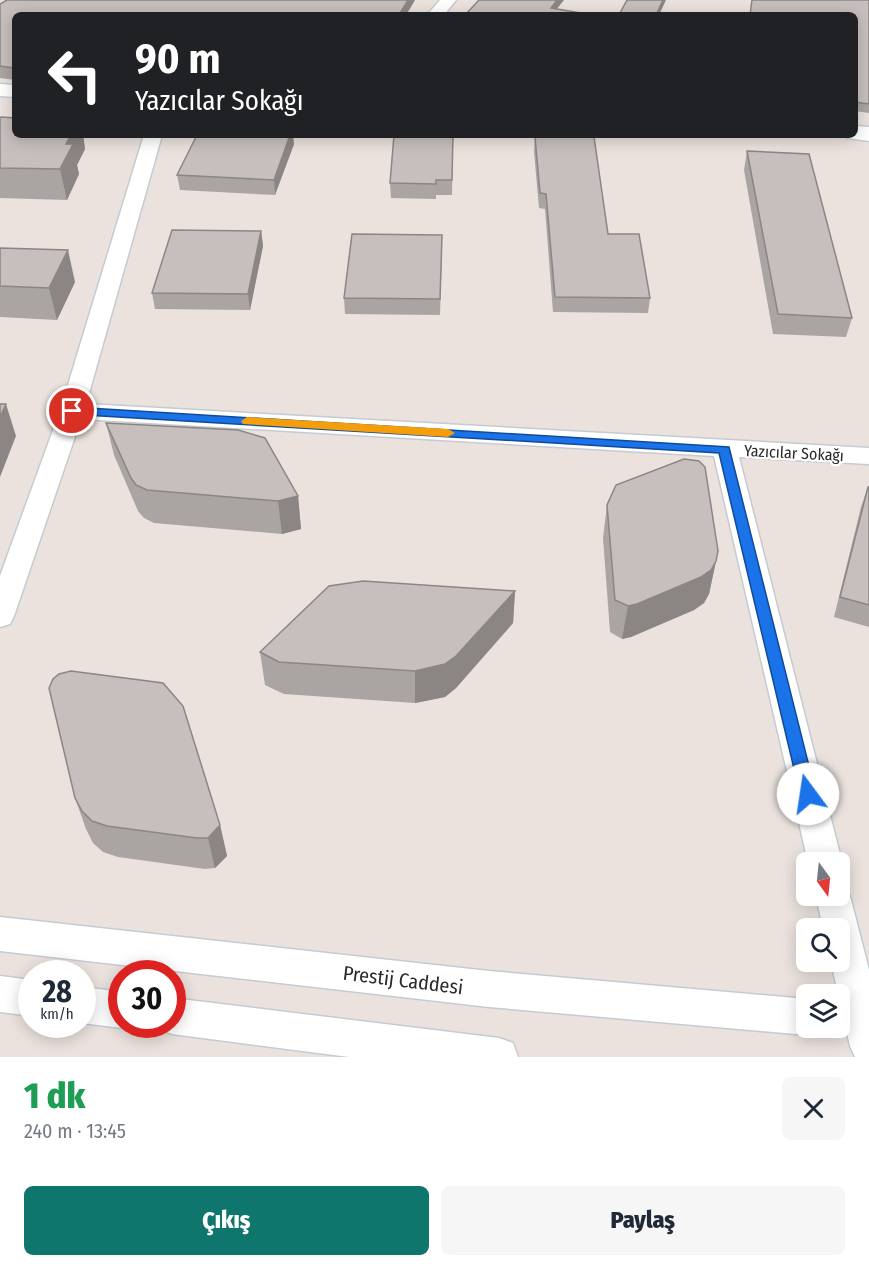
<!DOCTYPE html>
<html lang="tr">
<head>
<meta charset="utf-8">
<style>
	body { margin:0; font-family:"Fira Sans Condensed",sans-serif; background:#f6f6f7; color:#1f2937; height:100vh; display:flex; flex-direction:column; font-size:22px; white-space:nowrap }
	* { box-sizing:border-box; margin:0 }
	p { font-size:20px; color:#747a83 }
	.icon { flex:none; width:33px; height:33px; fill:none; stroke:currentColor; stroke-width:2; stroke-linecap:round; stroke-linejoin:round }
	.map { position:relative; height:1057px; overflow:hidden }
	.details { display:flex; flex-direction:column; background:#fff; flex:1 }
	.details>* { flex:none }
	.hud { position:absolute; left:12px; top:12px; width:846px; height:126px; border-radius:9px; box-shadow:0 3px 15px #0003; background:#202124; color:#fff; overflow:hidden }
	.needle { width:39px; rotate:165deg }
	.tools { position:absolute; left:796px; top:852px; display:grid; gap:12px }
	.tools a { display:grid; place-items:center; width:54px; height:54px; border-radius:9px; background:#fff; box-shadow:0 3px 15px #0003; font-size:30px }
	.speed { position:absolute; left:18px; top:960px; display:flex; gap:12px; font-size:30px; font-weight:700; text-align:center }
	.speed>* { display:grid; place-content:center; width:78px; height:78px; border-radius:50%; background:#fff; box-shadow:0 3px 15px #0003; line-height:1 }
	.speed small { font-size:15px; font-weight:400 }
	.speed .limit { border:9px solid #d22; background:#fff; color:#111 }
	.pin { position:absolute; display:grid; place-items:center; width:51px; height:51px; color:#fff; margin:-26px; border:3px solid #fff; border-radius:50%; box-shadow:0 2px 6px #0007 }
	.me { position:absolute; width:66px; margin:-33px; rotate:346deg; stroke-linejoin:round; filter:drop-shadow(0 0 4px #0008) }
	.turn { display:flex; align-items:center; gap:21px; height:126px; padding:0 24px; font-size:27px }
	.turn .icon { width:78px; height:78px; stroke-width:2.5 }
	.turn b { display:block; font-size:42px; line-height:51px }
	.round { display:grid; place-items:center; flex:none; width:63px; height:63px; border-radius:9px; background:#f6f6f7 }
	.overview { display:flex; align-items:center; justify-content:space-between; height:102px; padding:0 24px }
	h1 { font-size:36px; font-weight:800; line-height:45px; color:#1e9e55 }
	.primary-button { display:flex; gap:12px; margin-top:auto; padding:12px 24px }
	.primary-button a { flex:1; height:69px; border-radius:9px; background:#0f766e; color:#fff; font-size:24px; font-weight:800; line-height:69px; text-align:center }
	.primary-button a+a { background:#f6f6f7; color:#1f2937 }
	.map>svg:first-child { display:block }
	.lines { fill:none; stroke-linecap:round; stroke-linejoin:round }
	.minor-casing { stroke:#c5cbd2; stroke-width:3 }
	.secondary-casing { stroke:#c5cbd2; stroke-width:3 }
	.minor { fill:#fff; fill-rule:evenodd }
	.secondary { fill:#fff; fill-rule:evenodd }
	.wall { fill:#aaa4a3 }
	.shaded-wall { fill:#8b8684 }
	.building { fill:#c6bfbd; stroke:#8b8684; stroke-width:1.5 }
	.route { fill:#1a73e8; stroke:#114b97; stroke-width:1.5 }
	.slow { fill:#f59e0b }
	.labels { text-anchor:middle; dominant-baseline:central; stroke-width:4.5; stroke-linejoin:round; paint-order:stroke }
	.street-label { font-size:16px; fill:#2a2a2a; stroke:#fff }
	.near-street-label { font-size:20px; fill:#2a2a2a; stroke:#fff }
</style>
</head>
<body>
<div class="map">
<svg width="869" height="1057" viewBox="0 0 869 1057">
	<rect width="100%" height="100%" fill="#ebe2dd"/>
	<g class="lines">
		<defs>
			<path id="minor" d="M 440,0 L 456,0 L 444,15 L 427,15 Z
				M 144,135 L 162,135 L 86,404 L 869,448 L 869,464 L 739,457 L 842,862 L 840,866 L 840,862 L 808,862 L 714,456 L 81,419 L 14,616 L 10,624 L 0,627 L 0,576 L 60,411 Z
				M 840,883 L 845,885 L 850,896 L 869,970 L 869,1057 L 855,1057 L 850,1046 L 831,962 L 840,962 L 840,928 L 823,928 L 816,896 L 840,896 Z
				M 0,917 L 489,971 L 807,999 L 807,1028 L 821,1028 L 807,1035 L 489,1007 L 0,951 Z
				M 0,976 L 32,980 L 32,1016 L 0,1012 Z
				M 82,987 L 122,992 L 122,1024 L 131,1024 L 122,1028 L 82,1023 Z
				M 172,998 L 499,1038 L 513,1043 L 518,1057 L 349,1057 L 172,1034 L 159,1029 L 157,1024 L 172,1024 Z"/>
			<path id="secondary" d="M 0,84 L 15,85 L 15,97 L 0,96 Z
				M 855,126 L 869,127 L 869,141 L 847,138 L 845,135 L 855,135 Z"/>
		</defs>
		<!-- minor casing -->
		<use href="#minor" class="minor-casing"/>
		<!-- secondary casing -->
		<use href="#secondary" class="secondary-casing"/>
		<!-- minor -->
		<use href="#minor" class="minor"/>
		<!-- secondary -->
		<use href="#secondary" class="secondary"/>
	</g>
	<!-- wall -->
	<path class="wall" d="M 7,0 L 415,0 L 406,15 L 15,15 L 15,80 L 0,78 L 0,4 Z
		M 869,0 L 869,113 L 855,111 L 855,15 Z
		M 0,118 L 15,135 L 83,135 L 85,149 L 77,165 L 79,174 L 67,200 L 0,198 Z
		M 453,135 L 452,195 L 436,195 L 436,199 L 391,198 L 390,183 Z
		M 535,137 L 608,234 L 650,298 L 648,313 L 553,312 L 545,209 L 539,208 L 534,152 Z
		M 294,144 L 275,195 L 180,190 L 177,175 Z
		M 747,151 L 852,318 L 846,337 L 773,334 L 744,170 Z
		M 261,231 L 263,246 L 250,310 L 155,309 L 152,293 Z
		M 0,248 L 75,282 L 57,320 L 0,317 Z
		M 442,250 L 440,315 L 345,314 L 344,298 Z
		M 106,423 L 298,496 L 301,529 L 282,534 L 154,523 L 144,518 L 138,511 L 114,455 Z
		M 868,487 L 869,487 L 869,627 L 834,617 L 861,507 Z
		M 607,505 L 716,561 L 709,594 L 704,603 L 694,610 L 631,637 L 622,639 L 610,632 L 603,538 Z
		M 515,591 L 513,623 L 456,688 L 445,697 L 415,703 L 284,694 L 265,685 L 260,652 Z
		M 75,798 L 220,825 L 227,856 L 215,868 L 205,869 L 118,857 L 103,852 L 93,843 L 86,829 Z"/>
	<!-- shaded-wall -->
	<path class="shaded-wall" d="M 408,0 L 415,0 L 406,15 L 399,15 Z
		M 557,0 L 564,0 L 552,15 L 551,8 Z
		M 663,0 L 666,0 L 659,15 L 656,15 Z
		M 71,135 L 83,135 L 85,149 L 77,165 L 79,174 L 67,200 L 60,169 L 66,144 Z
		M 290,135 L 293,135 L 294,144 L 275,195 L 274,180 Z
		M 261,231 L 263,246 L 250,310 L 248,294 Z
		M 68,250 L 75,282 L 57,320 L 49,288 Z
		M 6,404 L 16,436 L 0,477 L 0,417 Z
		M 298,496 L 301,529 L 282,534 L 278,501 Z
		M 716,561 L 709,594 L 704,603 L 694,610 L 631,637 L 622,639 L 628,606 Z
		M 515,591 L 513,623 L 456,688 L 445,697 L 415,703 L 415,671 Z
		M 220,825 L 227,856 L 215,868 L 208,838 Z"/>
	<!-- building -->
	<path class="building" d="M 7,0 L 408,0 L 399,15 L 15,15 L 15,67 L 14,68 L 0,66 L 0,4 Z
		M 479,0 L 557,0 L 551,8 L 593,15 L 465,15 Z
		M 627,0 L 663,0 L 656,15 L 619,15 Z
		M 752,0 L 869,0 L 869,104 L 855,102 L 855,15 L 750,15 Z
		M 1,117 L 15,118 L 15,135 L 71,135 L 66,144 L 73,144 L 60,169 L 0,168 L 0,118 Z
		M 197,135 L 290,135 L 274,180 L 177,175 Z
		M 394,135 L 453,135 L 452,180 L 436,180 L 436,184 L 390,183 Z
		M 535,137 L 594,137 L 608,234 L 639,234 L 650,298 L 555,297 L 546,194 L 540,193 Z
		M 747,151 L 809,154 L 852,318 L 778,314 Z
		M 172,230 L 261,231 L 248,294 L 152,293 Z
		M 352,234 L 442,235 L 440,299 L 344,298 Z
		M 0,248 L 68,250 L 49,288 L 0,286 Z
		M 0,404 L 6,404 L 0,417 Z
		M 106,423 L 238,430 L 265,438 L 298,496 L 278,501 L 147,490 L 136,485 L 131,478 Z
		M 684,459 L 699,461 L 705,467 L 718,551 L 716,561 L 711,570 L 701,577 L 637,604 L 628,606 L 615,600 L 607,505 L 616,485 Z
		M 868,487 L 869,487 L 869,605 L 840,597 Z
		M 363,581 L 515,591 L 456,656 L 445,664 L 415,671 L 279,662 L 260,652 L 329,586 Z
		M 71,671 L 163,683 L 183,706 L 220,825 L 208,838 L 197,838 L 107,826 L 92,821 L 82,811 L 75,798 L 49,688 L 53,679 L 59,674 Z"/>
	<!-- route -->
	<path class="route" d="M 72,407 L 729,447 L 816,794 L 814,799 L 808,801 L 802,799 L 800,794 L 719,453 L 68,414 L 66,411 L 68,408 Z"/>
	<!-- slow -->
	<path class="slow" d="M 247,417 L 448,429 L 455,433 L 448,437 L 243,424 L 241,421 Z"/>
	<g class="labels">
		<!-- street labels -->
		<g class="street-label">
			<text transform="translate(794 453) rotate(3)">Yazıcılar Sokağı</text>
		</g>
		<!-- near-street labels -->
		<g class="near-street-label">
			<text transform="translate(403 980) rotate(7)">Prestij Caddesi</text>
		</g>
	</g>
</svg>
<div class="tools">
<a><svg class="needle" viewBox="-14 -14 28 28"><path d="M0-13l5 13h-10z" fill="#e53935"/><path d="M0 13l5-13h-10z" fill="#747a83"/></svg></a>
<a><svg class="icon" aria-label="search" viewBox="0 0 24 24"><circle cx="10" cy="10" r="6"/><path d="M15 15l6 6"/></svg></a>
<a><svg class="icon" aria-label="layers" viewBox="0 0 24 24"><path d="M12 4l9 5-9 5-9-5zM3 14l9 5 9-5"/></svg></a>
</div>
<div class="speed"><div>28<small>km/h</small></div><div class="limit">30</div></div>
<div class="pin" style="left:72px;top:411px;background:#d93025"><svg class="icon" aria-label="arrive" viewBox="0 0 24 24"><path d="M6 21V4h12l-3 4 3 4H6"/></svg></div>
<svg class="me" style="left:808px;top:794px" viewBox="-20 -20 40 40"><circle r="19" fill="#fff"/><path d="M0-13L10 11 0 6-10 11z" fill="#1a73e8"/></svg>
<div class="hud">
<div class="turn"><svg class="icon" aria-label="left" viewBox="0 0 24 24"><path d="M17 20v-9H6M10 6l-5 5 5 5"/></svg><div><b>90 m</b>Yazıcılar Sokağı</div></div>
</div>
</div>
<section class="details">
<div class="overview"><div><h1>1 dk</h1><p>240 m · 13:45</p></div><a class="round"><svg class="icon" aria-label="close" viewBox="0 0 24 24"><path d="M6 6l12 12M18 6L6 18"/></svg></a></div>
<div class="primary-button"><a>Çıkış</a><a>Paylaş</a></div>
</section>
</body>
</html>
